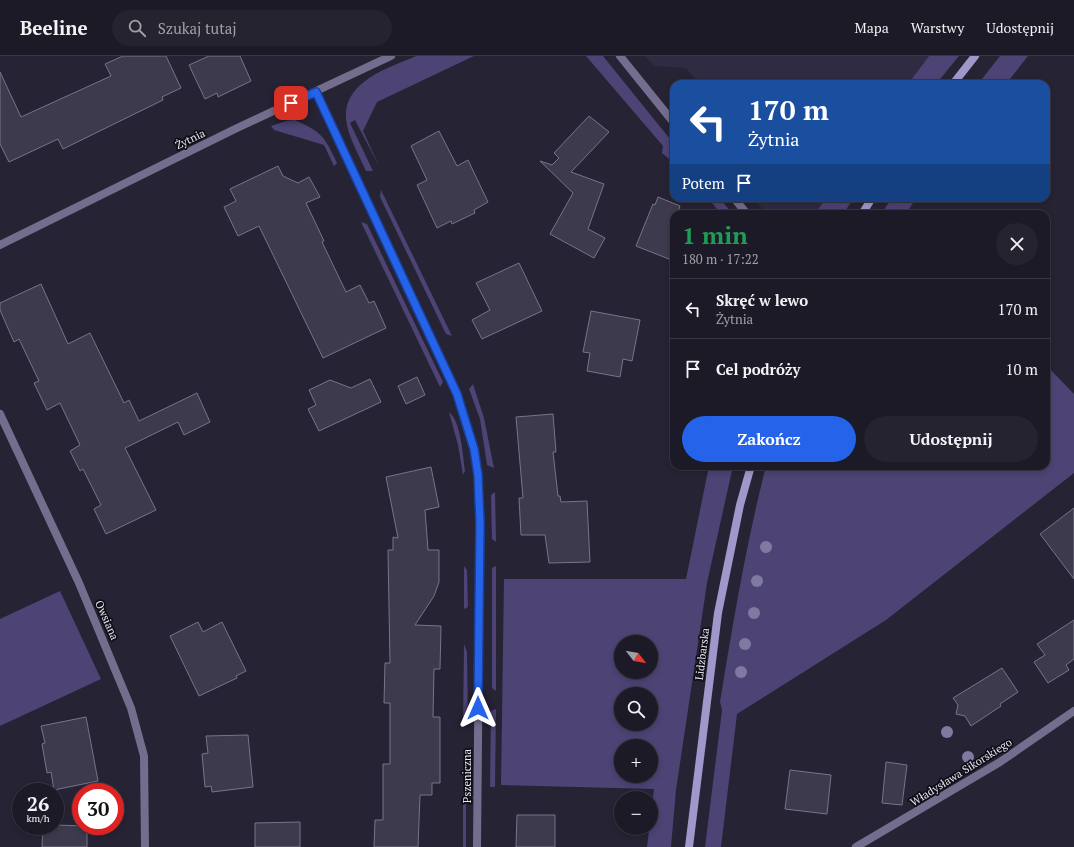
<!DOCTYPE html>
<html lang="pl">
<head>
<meta charset="utf-8">
<style>
	body { margin:0; font-family:"PT Serif",serif; background:#25232f; color:#f1f3f6; height:100vh; display:flex; flex-direction:column; font-size:15px; white-space:nowrap }
	* { box-sizing:border-box; margin:0 }
	p { font-size:13px; color:#a0a1a7 }
	.icon { flex:none; width:22px; height:22px; fill:none; stroke:currentColor; stroke-width:2; stroke-linecap:round; stroke-linejoin:round }
	.map { position:relative; flex:1; overflow:hidden }
	.details { position:absolute; left:670px; top:154px; width:380px; height:260px; display:flex; flex-direction:column; background:#1c1a27; border-radius:12px; box-shadow:0 2px 6px #0003,0 0 0 1px #3a3844 }
	.details>* { flex:none }
	.hud { position:absolute; left:670px; top:24px; width:380px; height:122px; border-radius:12px; box-shadow:0 2px 6px #0003,0 0 0 1px #3a3844; background:#1a4fa0; color:#fff; overflow:hidden }
	.needle { width:26px; rotate:121deg }
	.controls { position:absolute; left:614px; top:579px; display:grid; gap:8px }
	.controls a { display:grid; place-items:center; width:44px; height:44px; border-radius:50%; background:#1c1a27; box-shadow:0 2px 6px #0003,0 0 0 1px #3a3844; font-size:20px }
	.speed { position:absolute; left:12px; top:727px; display:flex; gap:8px; font-size:20px; font-weight:700; text-align:center }
	.speed>* { display:grid; place-content:center; width:52px; height:52px; border-radius:50%; background:#1c1a27; box-shadow:0 2px 6px #0003,0 0 0 1px #3a3844; line-height:1 }
	.speed small { font-size:10px; font-weight:400 }
	.speed .limit { border:6px solid #d22; background:#fff; color:#111 }
	.pin { position:absolute; display:grid; place-items:center; width:34px; height:34px; color:#fff; margin:-17px; border-radius:8px; box-shadow:0 2px 6px #0006 }
	.me { position:absolute; width:44px; margin:-22px; rotate:0deg; stroke-linejoin:round; filter:drop-shadow(0 0 3px #0008) }
	.turn { display:flex; align-items:center; gap:14px; height:84px; padding:0 12px; font-size:18px }
	.turn .icon { width:52px; height:52px; stroke-width:2.5 }
	.turn b { display:block; font-size:28px; line-height:34px }
	.then { display:flex; align-items:center; height:38px; padding:0 12px; background:#0003; gap:8px; font-size:15px }
	.round { display:grid; place-items:center; flex:none; width:42px; height:42px; border-radius:21px; background:#25232f }
	.summary { display:flex; align-items:center; justify-content:space-between; height:68px; padding:0 12px }
	h1 { font-size:24px; font-weight:600; line-height:30px; color:#1e9e55 }
	.button { display:flex; gap:8px; margin-top:auto; padding:8px 12px }
	.button a { flex:1; height:46px; border-radius:24px; background:#2563eb; color:#fff; font-size:16px; font-weight:600; line-height:46px; text-align:center }
	.button a+a { background:#25232f; color:#f1f3f6 }
	ul { padding:0; list-style:none }
	li { display:flex; align-items:center; gap:12px; height:60px; padding:0 12px; border-top:1px solid #3a3844 }
	li div { flex:1 }
	li b { display:block; font-size:15px }
	li em { font-style:normal }
	header { display:flex; align-items:center; gap:24px; box-sizing:border-box; height:56px; padding:0 20px; background:#1c1a27; border-bottom:1px solid #3a3844 }
	header strong { font-size:19px }
	nav { display:flex; gap:22px; margin-inline-start:auto; font-size:14px }
	.search { width:280px; height:36px; background:#25232f; display:flex; align-items:center; gap:10px; box-sizing:border-box; padding:0 14px; border-radius:22px; color:#a0a1a7; font-size:15px }
	.map>svg:first-child { display:block }
	.built { fill:#2f2b42 }
	.green { fill:#4d4374; fill-rule:evenodd }
	.building { fill:#3d3a4d; stroke:#787489 }
	.lines { fill:none; stroke-linecap:round; stroke-linejoin:round }
	.street { stroke:#746e8e; stroke-width:8 }
	.secondary { stroke:#a098ca; stroke-width:8 }
	.tree { fill:#8079a2 }
	.route-casing { stroke:#184099; stroke-width:10 }
	.route { stroke:#2563eb; stroke-width:7 }
	.labels { text-anchor:middle; dominant-baseline:central; stroke-width:3.5; stroke-linejoin:round; paint-order:stroke }
	.street-label { font-size:11px; fill:#eae8f4; stroke:#0f0d15 }
</style>
</head>
<body>
<header>
<strong>Beeline</strong>
<div class="search"><svg class="icon" aria-label="search" viewBox="0 0 24 24"><circle cx="10" cy="10" r="6"/><path d="M15 15l6 6"/></svg>Szukaj tutaj</div>
<nav><a>Mapa</a><a>Warstwy</a><a>Udostępnij</a></nav>
</header>
<div class="map">
<svg width="1074" height="791" viewBox="0 0 1074 791">
	<rect width="100%" height="100%" fill="#262334"/>
	<!-- built -->
	<path class="built" d="M 645,0 L 929,0 L 908,28 L 700,28 L 686,12 L 654,10 Z
		M 753,142 L 826,142 L 815,158 L 767,158 Z"/>
	<!-- green -->
	<path class="green" d="M 416,0 L 474,0 L 377,46 L 363,75 L 379,110 L 355,64 L 350,67 L 373,115 L 366,115 C 359,99 348,81 346,63 C 343,25 389,12 416,0 Z
		M 586,0 L 603,0 L 674,88 L 674,107 L 662,97 L 663,90 Z
		M 929,0 L 959,0 L 936,28 L 908,28 Z
		M 1000,0 L 1028,0 L 1006,28 L 978,28 Z
		M 295,64 C 322,76 325,81 337,107 L 334,110 L 324,89 L 274,74 L 271,70 L 286,65 Z
		M 381,134 L 452,280 L 446,278 L 380,141 Z
		M 708,142 L 719,142 L 733,158 L 721,158 Z
		M 826,142 L 854,142 L 843,158 L 815,158 Z
		M 892,142 L 916,142 L 906,158 L 881,158 Z
		M 361,166 L 367,168 L 443,326 L 440,331 Z
		M 1046,309 L 1074,338 L 1074,417 L 886,564 L 737,658 L 721,791 L 705,791 L 722,654 L 720,646 C 733,567 746,488 766,410 L 1046,410 Z
		M 473,328 L 484,362 L 494,412 L 487,409 L 480,363 L 469,333 Z
		M 449,356 C 461,365 463,400 465,415 L 463,419 L 458,389 Z
		M 709,410 L 733,410 L 707,527 L 676,734 L 671,791 L 647,791 L 654,733 L 501,729 L 504,523 L 686,523 ZM 621,586 L 651,586 L 651,616 L 621,616 ZM 621,638 L 651,638 L 651,668 L 621,668 ZM 621,690 L 651,690 L 651,720 L 621,720 Z
		M 495,436 L 496,486 L 492,483 L 491,439 Z
		M 464,510 L 467,514 L 468,551 L 464,553 Z
		M 496,510 L 496,635 L 492,632 L 492,512 Z
		M 60,535 L 101,623 L 0,670 L 0,563 Z
		M 464,588 L 467,596 L 468,666 L 463,669 Z
		M 496,653 L 495,731 L 490,731 L 491,655 Z
		M 463,735 L 466,738 L 466,791 L 463,791 Z"/>
	<!-- building -->
	<path class="building" d="M 123,0 L 166,0 L 181,32 L 162,41 L 163,44 L 63,93 L 58,83 L 9,106 L 0,88 L 0,16 L 21,61 L 111,20 L 105,8 Z
		M 209,0 L 240,0 L 251,25 L 218,41 L 217,37 L 205,43 L 189,9 Z
		M 589,60 L 609,76 L 571,116 L 604,128 L 588,173 L 605,182 L 594,202 L 550,178 L 573,137 L 540,105 L 552,109 L 559,102 L 554,97 Z
		M 439,75 L 457,110 L 468,104 L 488,146 L 474,154 L 475,157 L 452,168 L 451,165 L 437,172 L 417,129 L 427,124 L 411,90 Z
		M 278,110 L 283,120 L 298,127 L 309,121 L 320,141 L 306,147 L 324,185 L 322,186 L 346,236 L 360,229 L 369,247 L 374,245 L 386,272 L 323,302 L 259,170 L 238,180 L 224,151 L 236,145 L 230,133 Z
		M 658,141 L 680,150 L 677,158 L 674,158 L 674,205 L 636,190 L 653,148 L 655,149 Z
		M 519,207 L 542,255 L 482,283 L 472,264 L 490,254 L 476,227 Z
		M 41,228 L 68,288 L 90,277 L 124,347 L 129,344 L 139,365 L 197,337 L 210,366 L 184,379 L 178,366 L 125,392 L 156,454 L 106,478 L 94,453 L 101,449 L 83,413 L 80,415 L 70,395 L 80,389 L 60,347 L 47,354 L 34,327 L 39,325 L 19,283 L 14,286 L 0,254 L 0,247 Z
		M 591,255 L 640,264 L 632,305 L 623,303 L 620,321 L 587,315 L 590,297 L 583,296 Z
		M 417,321 L 425,339 L 406,348 L 398,330 Z
		M 370,323 L 381,346 L 319,375 L 308,353 L 316,349 L 309,334 L 330,324 L 351,332 Z
		M 553,358 L 556,396 L 553,396 L 558,440 L 560,440 L 561,446 L 587,445 L 590,506 L 549,507 L 545,479 L 521,479 L 519,442 L 523,442 L 516,361 Z
		M 431,411 L 439,451 L 425,454 L 428,494 L 439,494 L 439,526 L 434,540 L 415,569 L 441,570 L 440,613 L 434,613 L 433,661 L 440,661 L 440,727 L 432,727 L 432,739 L 420,739 L 418,791 L 374,791 L 375,764 L 383,764 L 383,708 L 390,708 L 390,647 L 384,647 L 385,607 L 390,607 L 388,494 L 393,494 L 393,481 L 398,482 L 386,421 Z
		M 1074,452 L 1074,523 L 1040,478 Z
		M 1074,564 L 1074,603 L 1066,609 L 1069,614 L 1048,627 L 1034,606 L 1045,599 L 1037,588 Z
		M 198,566 L 203,576 L 222,566 L 246,615 L 236,620 L 237,622 L 199,640 L 170,580 Z
		M 1002,612 L 1018,636 L 1000,648 L 1001,650 L 971,670 L 965,660 L 956,658 L 958,649 L 953,642 Z
		M 86,661 L 98,725 L 54,734 L 51,716 L 47,717 L 42,688 L 45,687 L 41,670 Z
		M 248,679 L 253,731 L 212,736 L 211,730 L 205,731 L 202,698 L 208,697 L 206,680 Z
		M 886,706 L 907,709 L 902,749 L 882,747 Z
		M 790,714 L 831,719 L 827,758 L 785,753 Z
		M 517,759 L 555,759 L 555,791 L 516,791 Z
		M 300,766 L 300,791 L 255,791 L 255,767 Z
		M 55,769 L 87,770 L 87,791 L 42,791 L 43,770 Z"/>
	<g class="lines">
		<!-- street -->
		<path class="street" d="M 620,0 L 674,67
			M 316,36 L 457,338 L 474,393 L 478,419 L 480,467 L 477,791
			M 734,142 L 747,158
			M 0,189 L 235,73 L 391,0
			M 0,358 L 79,527 L 131,652 L 144,700 L 145,791
			M 856,791 L 1000,706 L 1074,655"/>
		<!-- secondary -->
		<path class="secondary" d="M 953,28 L 975,0
			M 862,158 L 872,142
			M 689,791 L 718,557 L 740,449 L 751,410"/>
	</g>
	<!-- trees -->
	<g class="tree">
		<circle cx="766" cy="491" r="6"/>
		<circle cx="757" cy="525" r="6"/>
		<circle cx="754" cy="557" r="6"/>
		<circle cx="745" cy="588" r="6"/>
		<circle cx="741" cy="616" r="6"/>
		<circle cx="947" cy="676" r="6"/>
		<circle cx="968" cy="701" r="6"/>
	</g>
	<g class="lines">
		<defs>
			<path id="route" d="M 291,47 L 316,36 L 457,338 L 474,393 L 478,419 L 480,467 L 478,652"/>
		</defs>
		<!-- route casing -->
		<use href="#route" class="route-casing"/>
		<!-- route -->
		<use href="#route" class="route"/>
	</g>
	<g class="labels">
		<!-- street labels -->
		<g class="street-label">
			<text transform="translate(190 83) rotate(-26)">Żytnia</text>
			<text transform="translate(107 564) rotate(66)">Owsiana</text>
			<text transform="translate(702 598) rotate(-83)">Lidzbarska</text>
			<text transform="translate(961 716) rotate(-32)">Władysława Sikorskiego</text>
			<text transform="translate(467 720) rotate(-90)">Pszeniczna</text>
		</g>
	</g>
</svg>
<div class="controls">
<a><svg class="needle" viewBox="-14 -14 28 28"><path d="M0-13l5 13h-10z" fill="#e53935"/><path d="M0 13l5-13h-10z" fill="#a0a1a7"/></svg></a>
<a><svg class="icon" aria-label="search" viewBox="0 0 24 24"><circle cx="10" cy="10" r="6"/><path d="M15 15l6 6"/></svg></a>
<a>+</a>
<a>−</a>
</div>
<div class="speed"><div>26<small>km/h</small></div><div class="limit">30</div></div>
<div class="pin" style="left:291px;top:47px;background:#d93025"><svg class="icon" aria-label="arrive" viewBox="0 0 24 24"><path d="M6 21V4h12l-3 4 3 4H6"/></svg></div>
<svg class="me" style="left:478px;top:652px" viewBox="-20 -20 40 40"><path d="M0-17L14 15 0 8-14 15z" fill="#2563eb" stroke="#fff" stroke-width="4"/></svg>
<div class="hud">
<div class="turn"><svg class="icon" aria-label="left" viewBox="0 0 24 24"><path d="M17 20v-9H6M10 6l-5 5 5 5"/></svg><div><b>170 m</b>Żytnia</div></div>
<div class="then">Potem<svg class="icon" aria-label="arrive" viewBox="0 0 24 24"><path d="M6 21V4h12l-3 4 3 4H6"/></svg></div>
</div>
<section class="details">
<div class="summary"><div><h1>1 min</h1><p>180 m · 17:22</p></div><a class="round"><svg class="icon" aria-label="close" viewBox="0 0 24 24"><path d="M6 6l12 12M18 6L6 18"/></svg></a></div>
<ul>
<li><svg class="icon" aria-label="left" viewBox="0 0 24 24"><path d="M17 20v-9H6M10 6l-5 5 5 5"/></svg><div><b>Skręć w lewo</b><p>Żytnia</p></div><em>170 m</em></li>
<li><svg class="icon" aria-label="arrive" viewBox="0 0 24 24"><path d="M6 21V4h12l-3 4 3 4H6"/></svg><div><b>Cel podróży</b></div><em>10 m</em></li>
</ul>
<div class="button"><a>Zakończ</a><a>Udostępnij</a></div>
</section>
</div>
</body>
</html>
